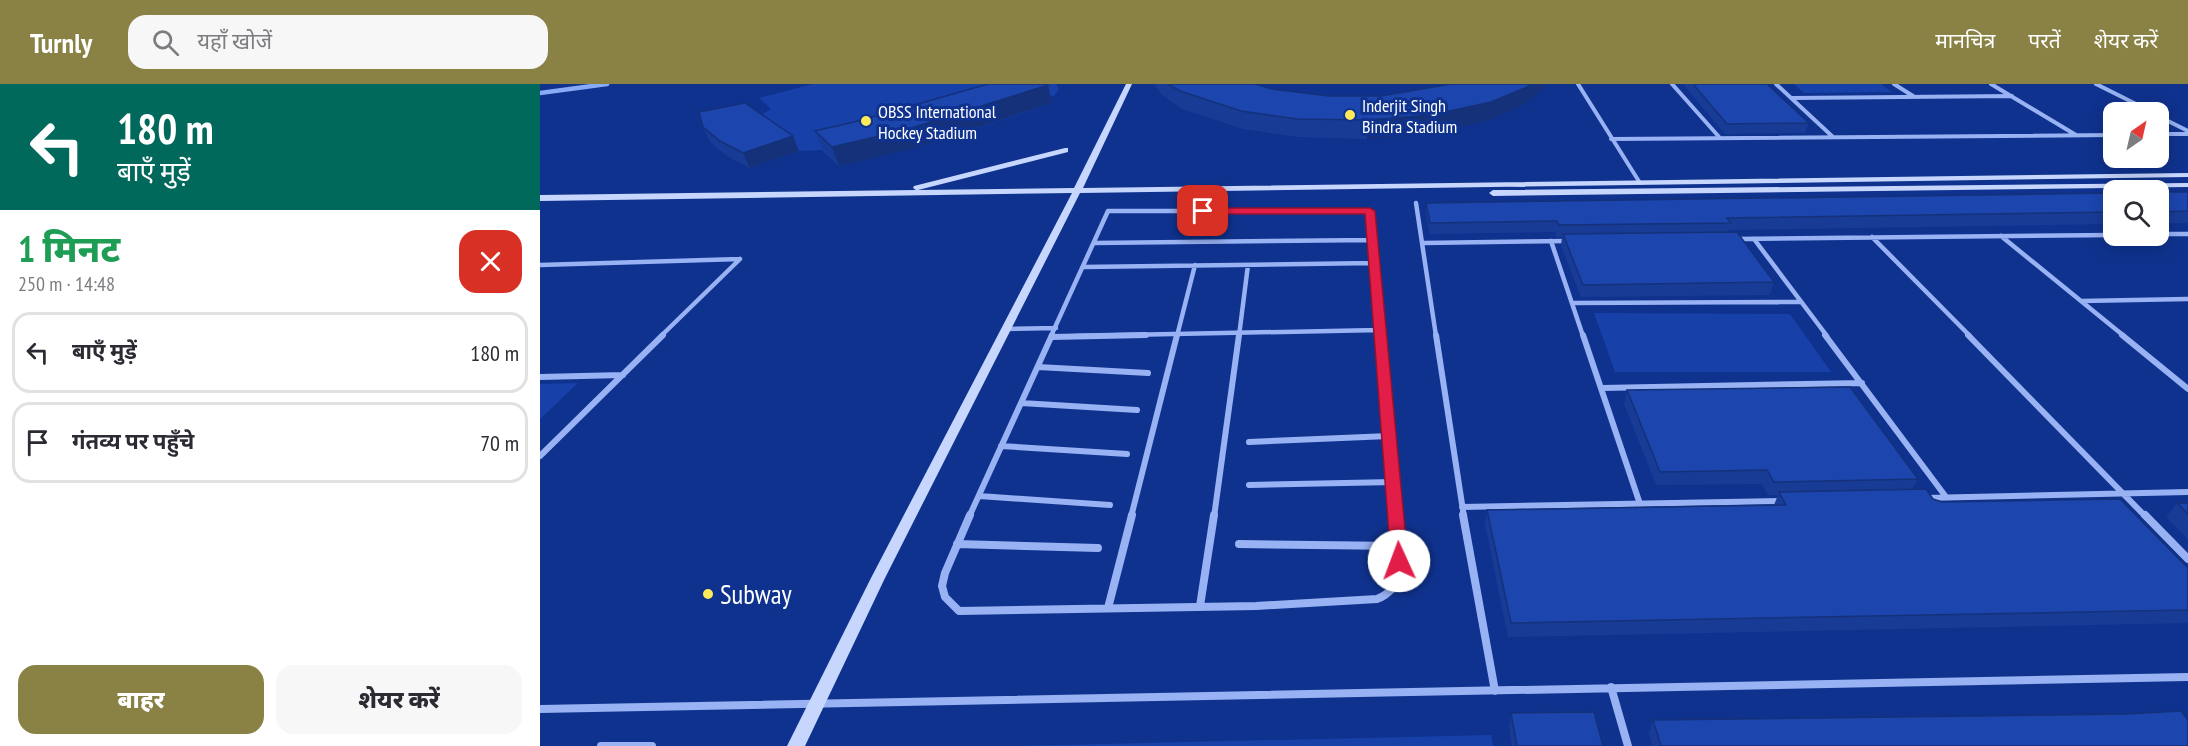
<!DOCTYPE html>
<html lang="hi">
<head>
<meta charset="utf-8">
<style>
	body { margin:0; font-family:"PT Sans Narrow","Noto Sans Devanagari",sans-serif; background:#f7f7f7; color:#2b2b33; height:100vh; display:flex; flex-direction:column; font-size:22px; white-space:nowrap }
	* { box-sizing:border-box; margin:0 }
	p { font-size:20px; color:#7c7c81 }
	.icon { flex:none; width:33px; height:33px; fill:none; stroke:currentColor; stroke-width:2; stroke-linecap:round; stroke-linejoin:round }
	.map { position:relative; flex:1; overflow:hidden }
	.side { display:flex; flex-direction:column; background:#fff; width:540px }
	.side>* { flex:none }
	.guide { background:#00695c; color:#fff; overflow:hidden }
	.needle { width:39px; rotate:34deg }
	.controls { position:absolute; left:1563px; top:18px; display:grid; gap:12px }
	.controls a { display:grid; place-items:center; width:66px; height:66px; border-radius:12px; background:#fff; box-shadow:0 3px 15px #0003; font-size:30px }
	.pin { position:absolute; display:grid; place-items:center; width:51px; height:51px; color:#fff; margin:-26px; border-radius:12px; box-shadow:0 3px 9px #0006 }
	.me { position:absolute; width:66px; margin:-33px; rotate:358deg; stroke-linejoin:round; filter:drop-shadow(0 0 4px #0008) }
	.turn { display:flex; align-items:center; gap:21px; height:126px; padding:0 18px; font-size:27px }
	.turn .icon { width:78px; height:78px; stroke-width:2.5 }
	.turn b { display:block; font-size:42px; line-height:51px }
	.round { display:grid; place-items:center; flex:none; width:63px; height:63px; border-radius:18px; background:#f7f7f7 }
	.summary { display:flex; align-items:center; justify-content:space-between; height:102px; padding:0 18px }
	h1 { font-size:36px; font-weight:800; line-height:45px; color:#1e9e55 }
	.button { display:flex; gap:12px; margin-top:auto; padding:12px 18px }
	.button a { flex:1; height:69px; border-radius:18px; background:#8a8145; color:#fff; font-size:24px; font-weight:800; line-height:69px; text-align:center }
	.button a+a { background:#f7f7f7; color:#2b2b33 }
	ul { padding:0; list-style:none }
	li { display:flex; align-items:center; gap:18px; height:81px; margin:0 12px 9px; padding:0 6px; border:3px solid #e1e1e2; border-radius:18px }
	li div { flex:1 }
	li b { display:block; font-size:22px }
	li em { font-style:normal }
	header { display:flex; align-items:center; gap:36px; box-sizing:border-box; height:84px; padding:0 30px; background:#8a8145; color:#fff }
	header strong { font-size:28px }
	nav { display:flex; gap:33px; margin-inline-start:auto; font-size:21px }
	.search { width:420px; height:54px; background:#f7f7f7; display:flex; align-items:center; gap:15px; box-sizing:border-box; padding:0 21px; border-radius:18px; color:#7c7c81; font-size:22px }
	main { display:flex; flex:1; min-height:0 }
	.map>svg:first-child { display:block }
	.green { fill:#1741a9 }
	.lines { fill:none; stroke-linecap:round; stroke-linejoin:round }
	.stream { stroke:#89aaf7; stroke-width:4.5 }
	.street-far3 { stroke:#98b2f3; stroke-width:4 }
	.street-far2 { stroke:#98b2f3; stroke-width:4.5 }
	.street-far1 { stroke:#98b2f3; stroke-width:6 }
	.street { stroke:#98b2f3; stroke-width:8 }
	.secondary { fill:#c7d6fd; fill-rule:evenodd }
	.wall { fill:#183c96 }
	.shaded-wall { fill:#14317a }
	.building { fill:#1c46ae; stroke:#14317a; stroke-width:1.5 }
	.route { fill:#e11d48; stroke:#92132f; stroke-width:1.5 }
	.poi-dot { fill:#ffea5a; stroke:#0f328e; stroke-width:2 }
	.labels { text-anchor:middle; dominant-baseline:central; stroke-width:6; stroke-linejoin:round; paint-order:stroke }
	.far-poi-label { font-size:18px; fill:#fff; stroke:#0f328e; text-anchor:start }
	.near-poi-label { font-size:27px; fill:#fff; stroke:#0f328e; text-anchor:start }
</style>
</head>
<body>
<header>
<strong>Turnly</strong>
<div class="search"><svg class="icon" aria-label="search" viewBox="0 0 24 24"><circle cx="10" cy="10" r="6"/><path d="M15 15l6 6"/></svg>यहाँ खोजें</div>
<nav><a>मानचित्र</a><a>परतें</a><a>शेयर करें</a></nav>
</header>
<main>
<section class="side">
<div class="guide">
<div class="turn"><svg class="icon" aria-label="left" viewBox="0 0 24 24"><path d="M17 20v-9H6M10 6l-5 5 5 5"/></svg><div><b>180 m</b>बाएँ मुड़ें</div></div>
</div>
<div class="summary"><div><h1>1 मिनट</h1><p>250 m · 14:48</p></div><a class="round" style="background:#d93025;color:#fff"><svg class="icon" aria-label="close" viewBox="0 0 24 24"><path d="M6 6l12 12M18 6L6 18"/></svg></a></div>
<ul>
<li><svg class="icon" aria-label="left" viewBox="0 0 24 24"><path d="M17 20v-9H6M10 6l-5 5 5 5"/></svg><div><b>बाएँ मुड़ें</b></div><em>180 m</em></li>
<li><svg class="icon" aria-label="arrive" viewBox="0 0 24 24"><path d="M6 21V4h12l-3 4 3 4H6"/></svg><div><b>गंतव्य पर पहुँचे</b></div><em>70 m</em></li>
</ul>
<div class="button"><a>बाहर</a><a>शेयर करें</a></div>
</section>
<div class="map">
<svg width="1648" height="662" viewBox="0 0 1648 662">
	<rect width="100%" height="100%" fill="#0f328e"/>
	<!-- green -->
	<path class="green" d="M 273,0 L 516,0 L 519,5 L 515,11 L 504,16 L 512,19 C 442,44 372,65 299,82 L 282,66 L 259,67 L 210,84 L 170,58 L 166,43 L 219,32 L 231,25 L 219,14 Z
		M 1254,0 L 1341,0 L 1352,8 L 1264,9 Z
		M 1054,229 L 1250,230 L 1291,288 L 1075,288 Z
		M 38,299 L 0,335 L 0,300 Z
		M 951,651 L 953,662 L 478,662 Z"/>
	<g class="lines">
		<!-- stream -->
		<path class="stream" d="M 0,9 L 67,0"/>
		<!-- street-far3 -->
		<path class="street-far3" d="M 1038,0 L 1100,99
			M 1132,0 L 1180,54
			M 1236,0 L 1293,53
			M 1354,0 L 1373,12
			M 1451,0 L 1536,51
			M 1556,0 L 1612,28
			M 1252,14 L 1472,12
			M 1618,32 L 1648,47
			M 1618,50 L 1648,50
			M 1071,55 L 1574,51"/>
		<!-- street-far2 -->
		<path class="street-far2" d="M 876,119 L 896,252
			M 1618,150 L 1648,150
			M 1461,152 L 1584,252
			M 1332,153 L 1430,252
			M 1195,155 L 1574,151
			M 1214,155 L 1287,252
			M 1011,157 L 1043,252
			M 554,159 L 832,156
			M 883,159 L 1029,157
			M 0,181 L 200,175
			M 543,183 L 834,179
			M 1541,217 L 1648,215
			M 1032,219 L 1260,218
			M 465,245 L 516,244
			M 121,252 L 200,175
			M 511,252 L 568,127 L 830,127 L 841,252
			M 535,252 L 839,246
			M 637,252 L 655,181
			M 699,252 L 708,181"/>
		<!-- street-far1 -->
		<path class="street-far1" d="M 841,251 L 857,433
			M 896,251 L 924,433
			M 1043,251 L 1100,420
			M 1285,251 L 1406,413
			M 1428,251 L 1606,433
			M 1582,251 L 1648,305
			M 512,253 L 606,251
			M 498,283 L 608,289
			M 0,293 L 83,291
			M 1062,304 L 1322,299
			M 481,319 L 597,326
			M 709,358 L 849,352
			M 461,362 L 587,370
			M 0,372 L 123,251
			M 709,401 L 854,398
			M 439,412 L 570,421
			M 1385,414 L 1648,408
			M 922,423 L 1242,417
			M 429,433 L 512,251
			M 591,433 L 637,251
			M 674,433 L 699,251"/>
		<!-- street -->
		<path class="street" d="M 430,431 L 405,489 L 402,502 L 405,513 L 419,527 L 716,522 L 837,515 C 870,503 860,460 857,431
			M 923,431 L 955,607
			M 1605,431 L 1648,475
			M 417,460 L 558,464
			M 699,460 L 860,462
			M 660,522 L 674,431
			M 568,524 L 592,431
			M 1071,603 L 1088,662
			M 0,625 L 1648,593
			M 61,662 L 112,662"/>
		<!-- secondary -->
		<path class="secondary" d="M 586,0 L 592,0 L 543,104 L 1648,89 L 1648,93 L 540,109 L 345,494 L 265,662 L 247,662 L 331,494 L 532,109 L 0,117 L 0,111 L 376,106 L 373,104 L 374,102 L 525,64 L 528,64 L 528,68 L 378,106 L 534,104 Z
			M 1648,99 L 1648,103 L 953,112 L 949,109 L 953,106 Z"/>
	</g>
	<!-- wall -->
	<path class="wall" d="M 614,0 L 715,0 L 732,5 L 789,12 L 841,12 L 911,0 L 1006,0 L 1004,4 L 985,20 L 950,36 L 890,50 L 827,55 L 758,53 L 703,45 L 642,25 L 622,11 Z
		M 1143,0 L 1227,0 L 1269,39 L 1265,49 L 1185,50 Z
		M 507,1 L 512,19 L 372,65 L 299,82 L 283,66 L 275,47 Z
		M 163,43 L 259,67 L 210,84 L 187,72 L 170,58 Z
		M 1618,108 L 1648,108 L 1648,139 L 1618,139 Z
		M 1574,109 L 1574,140 L 1189,146 L 1188,148 L 1234,198 L 1230,211 L 1041,213 L 1021,162 L 1022,153 L 1017,153 L 1015,148 L 890,150 L 886,130 L 886,119 Z
		M 1087,306 L 1378,395 L 1372,405 L 1393,415 L 1648,484 L 1648,539 L 968,553 L 945,440 L 947,426 L 1234,421 L 1238,411 L 1228,411 L 1222,400 L 1116,401 L 1084,320 Z
		M 1637,419 L 1648,419 L 1648,455 L 1626,433 Z
		M 971,629 L 1063,662 L 972,662 L 969,643 Z
		M 1113,636 L 1648,662 L 1112,662 L 1109,649 Z"/>
	<!-- shaded-wall -->
	<path class="shaded-wall" d="M 990,0 L 1006,0 L 1004,4 L 985,20 L 950,36 L 890,50 L 827,55 L 827,36 Z
		M 508,1 L 512,19 L 372,65 L 299,82 L 292,63 Z
		M 253,52 L 259,67 L 210,84 L 203,69 Z"/>
	<!-- building -->
	<path class="building" d="M 448,0 L 504,0 L 508,1 L 365,46 L 292,63 L 275,47 L 318,37 Z
		M 628,0 L 715,0 L 732,5 L 789,12 L 841,12 L 911,0 L 990,0 L 987,3 L 951,18 L 891,31 L 827,36 L 757,35 L 701,27 L 640,7 Z
		M 1153,0 L 1227,0 L 1269,39 L 1187,40 Z
		M 205,19 L 253,52 L 203,69 L 180,57 L 163,43 L 159,28 Z
		M 1618,108 L 1648,108 L 1648,127 L 1618,128 Z
		M 1574,109 L 1574,128 L 1187,134 L 1191,139 L 1019,141 L 1017,137 L 890,139 L 886,119 Z
		M 1197,148 L 1234,198 L 1043,201 L 1023,150 Z
		M 1310,303 L 1378,395 L 1234,398 L 1227,386 L 1120,388 L 1087,306 Z
		M 1386,405 L 1393,415 L 1402,418 L 1580,415 L 1648,484 L 1648,526 L 971,539 L 947,426 L 1246,421 L 1239,408 Z
		M 1637,419 L 1648,419 L 1648,430 Z
		M 1641,627 L 1648,636 L 1648,662 L 1121,662 L 1113,636 L 1587,630 Z
		M 1054,628 L 1063,662 L 977,662 L 971,629 Z"/>
	<!-- route -->
	<path class="route" d="M 830,124 L 835,127 L 868,477 L 865,482 L 859,484 L 854,482 L 851,477 L 825,130 L 663,130 L 659,127 L 663,124 Z"/>
	<!-- markers -->
	<g class="poi-dot">
		<circle cx="810" cy="31" r="6"/>
		<circle cx="326" cy="37" r="6"/>
		<circle cx="168" cy="510" r="6"/>
	</g>
	<g class="labels">
		<!-- far-poi labels -->
		<g class="far-poi-label">
			<text x="822" y="21">Inderjit Singh<tspan x="822" dy="21">Bindra Stadium</tspan></text>
			<text x="338" y="27">OBSS International<tspan x="338" dy="21">Hockey Stadium</tspan></text>
		</g>
		<!-- near-poi labels -->
		<g class="near-poi-label">
			<text x="180" y="510">Subway</text>
		</g>
	</g>
</svg>
<div class="controls">
<a><svg class="needle" viewBox="-14 -14 28 28"><path d="M0-13l5 13h-10z" fill="#e53935"/><path d="M0 13l5-13h-10z" fill="#7c7c81"/></svg></a>
<a><svg class="icon" aria-label="search" viewBox="0 0 24 24"><circle cx="10" cy="10" r="6"/><path d="M15 15l6 6"/></svg></a>
</div>
<div class="pin" style="left:663px;top:127px;background:#d93025"><svg class="icon" aria-label="arrive" viewBox="0 0 24 24"><path d="M6 21V4h12l-3 4 3 4H6"/></svg></div>
<svg class="me" style="left:859px;top:477px" viewBox="-20 -20 40 40"><circle r="19" fill="#fff"/><path d="M0-13L10 11 0 6-10 11z" fill="#e11d48"/></svg>
</div>
</main>
</body>
</html>
